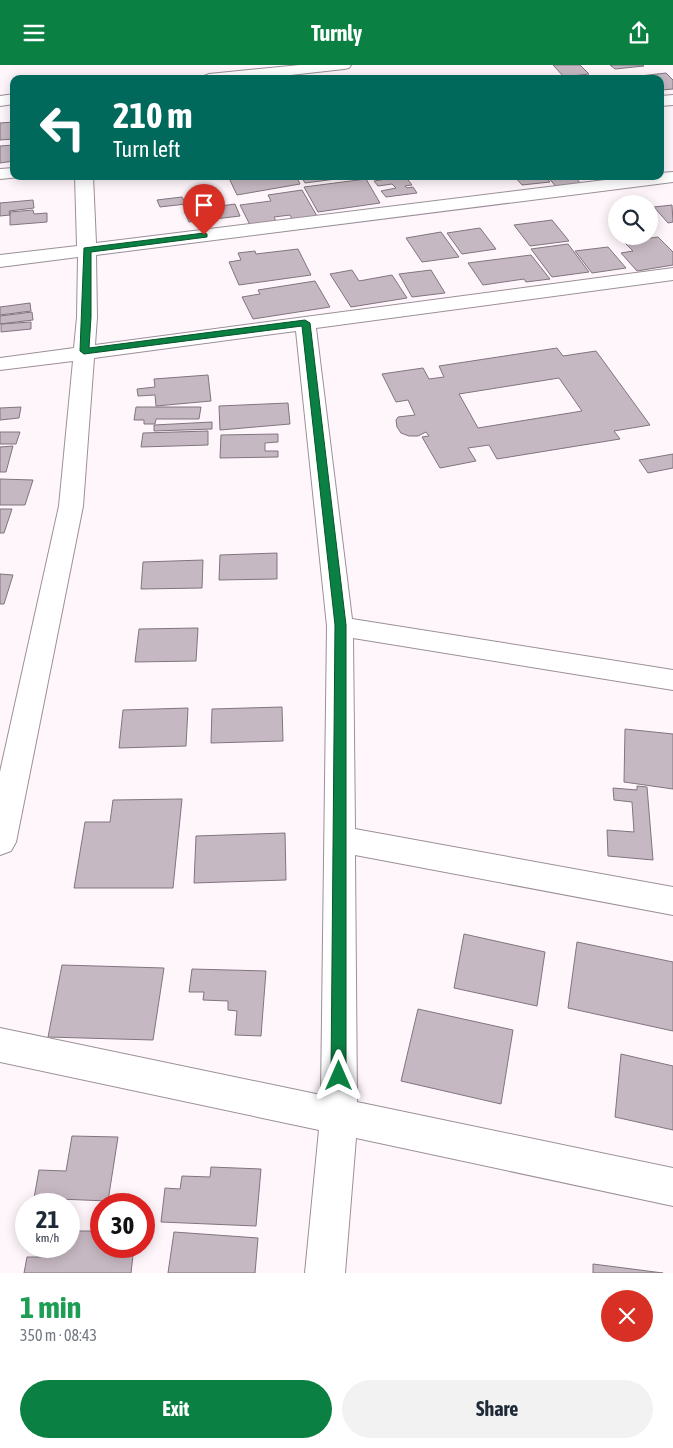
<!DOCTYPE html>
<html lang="en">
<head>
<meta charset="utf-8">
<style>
	body { margin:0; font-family:"Asap Condensed",sans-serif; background:#f2f2f3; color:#1f2937; height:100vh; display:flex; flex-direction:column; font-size:19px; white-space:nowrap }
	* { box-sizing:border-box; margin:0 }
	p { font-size:16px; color:#747a83 }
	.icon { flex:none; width:28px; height:28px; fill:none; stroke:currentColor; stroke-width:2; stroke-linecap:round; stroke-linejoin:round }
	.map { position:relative; height:1208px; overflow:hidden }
	.side { display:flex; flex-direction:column; background:#fff; flex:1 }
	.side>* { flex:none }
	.hud { position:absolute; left:10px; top:10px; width:654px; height:105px; border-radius:10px; box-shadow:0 2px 12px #0003; background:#00695c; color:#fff; overflow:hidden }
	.fabs { position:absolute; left:608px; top:130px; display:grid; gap:10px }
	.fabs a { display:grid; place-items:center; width:50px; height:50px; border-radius:50%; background:#fff; box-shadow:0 2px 12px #0003; font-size:25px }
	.speed { position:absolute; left:15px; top:1128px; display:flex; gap:10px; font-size:25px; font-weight:700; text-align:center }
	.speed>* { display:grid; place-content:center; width:65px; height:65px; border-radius:50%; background:#fff; box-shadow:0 2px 12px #0003; line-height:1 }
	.speed small { font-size:12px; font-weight:400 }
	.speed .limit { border:8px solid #d22; background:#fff; color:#111 }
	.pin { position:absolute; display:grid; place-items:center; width:42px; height:42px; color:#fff; margin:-51px -21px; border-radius:50% 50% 50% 0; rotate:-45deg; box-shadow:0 0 5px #0007 }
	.pin .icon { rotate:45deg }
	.me { position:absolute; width:55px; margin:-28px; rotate:0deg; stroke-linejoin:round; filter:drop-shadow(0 0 4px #0008) }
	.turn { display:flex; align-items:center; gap:18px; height:105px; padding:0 20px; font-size:22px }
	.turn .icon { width:65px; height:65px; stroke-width:2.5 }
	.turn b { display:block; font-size:35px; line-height:42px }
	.round { display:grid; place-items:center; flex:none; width:52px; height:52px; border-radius:26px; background:#f2f2f3 }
	.overview { display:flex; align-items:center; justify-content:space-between; height:85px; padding:0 20px }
	h1 { font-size:30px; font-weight:700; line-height:38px; color:#1e9e55 }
	.button { display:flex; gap:10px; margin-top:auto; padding:10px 20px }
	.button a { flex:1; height:58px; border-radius:30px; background:#0b8043; color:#fff; font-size:20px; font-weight:700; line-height:58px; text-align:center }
	.button a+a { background:#f2f2f3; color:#1f2937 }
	header { display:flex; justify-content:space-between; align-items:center; height:65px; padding:0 20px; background:#0b8043; color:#fff; font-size:22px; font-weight:700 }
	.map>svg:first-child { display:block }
	.building { fill:#c6b8c2; stroke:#81747e; fill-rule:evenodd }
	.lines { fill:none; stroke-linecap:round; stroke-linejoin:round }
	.minor-casing { stroke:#9c8f98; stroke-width:2 }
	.minor { fill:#fff; fill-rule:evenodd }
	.route { fill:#0b8043; stroke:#07532c }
</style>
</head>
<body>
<header><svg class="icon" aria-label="menu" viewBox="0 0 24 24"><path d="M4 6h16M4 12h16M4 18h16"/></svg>Turnly<svg class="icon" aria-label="share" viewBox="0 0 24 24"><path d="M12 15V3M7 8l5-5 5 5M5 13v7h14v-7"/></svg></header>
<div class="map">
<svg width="673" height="1208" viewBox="0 0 673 1208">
	<rect width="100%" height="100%" fill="#fff6fc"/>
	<!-- building -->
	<path class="building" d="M 553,0 L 580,0 L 589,9 L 564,12 Z
		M 610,0 L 642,0 L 644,1 L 615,4 Z
		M 666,8 L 673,15 L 673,24 L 661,25 L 664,29 L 660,30 L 660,14 L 614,14 Z
		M 14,57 L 14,74 L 0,75 L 0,58 Z
		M 14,80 L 14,96 L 0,98 L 0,81 Z
		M 228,111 L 296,111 L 300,119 L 237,130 Z
		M 301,111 L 360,111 L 305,118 Z
		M 405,111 L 412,120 L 405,121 L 407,123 L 413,122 L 417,128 L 386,132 L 381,126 L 396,123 L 392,119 L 378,121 L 374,116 Z
		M 514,111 L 545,111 L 550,117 L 522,120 Z
		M 547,111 L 574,111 L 583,121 L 558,124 Z
		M 366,114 L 380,138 L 318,147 L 304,122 Z
		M 302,125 L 317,151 L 292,154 L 290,150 L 274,152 L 277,158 L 251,162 L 240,140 L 271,136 L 268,130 Z
		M 182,132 L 186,139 L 160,142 L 157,135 Z
		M 33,135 L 34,143 L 9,146 L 10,150 L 0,151 L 0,138 Z
		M 235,139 L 240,151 L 189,157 L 184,146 Z
		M 672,140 L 673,157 L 668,158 L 654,142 Z
		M 33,145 L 34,149 L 47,148 L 47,157 L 10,160 L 10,147 Z
		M 552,155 L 569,176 L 530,181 L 514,160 Z
		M 480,163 L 496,184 L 462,189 L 447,168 Z
		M 441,167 L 459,192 L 422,197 L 406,173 Z
		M 658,172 L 673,187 L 673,200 L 637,206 L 621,188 L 633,186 L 624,177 Z
		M 568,179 L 589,207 L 552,212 L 531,184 Z
		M 608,182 L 626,203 L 592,208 L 575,186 Z
		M 298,184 L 311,210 L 239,220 L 229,197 L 241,195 L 238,188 L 255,186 L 256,189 Z
		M 531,190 L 550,214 L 526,217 L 524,214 L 483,220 L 468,198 Z
		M 352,205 L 359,216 L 392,210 L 407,233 L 351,242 L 330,209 Z
		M 431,205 L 445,228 L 412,232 L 399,209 Z
		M 315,216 L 330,242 L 253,254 L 242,232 L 260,229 L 258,225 Z
		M 30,238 L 31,246 L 0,250 L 0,242 Z
		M 32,247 L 33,255 L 0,259 L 0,251 Z
		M 31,257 L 31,264 L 1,267 L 1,259 Z
		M 557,283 L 563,291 L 596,286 L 650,360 L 614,366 L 620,374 L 497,394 L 489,380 L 468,383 L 476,396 L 440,403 L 422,372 L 429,371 L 426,367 L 418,371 L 409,371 L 401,368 L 397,362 L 396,355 L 398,352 L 415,350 L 408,335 L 396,337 L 382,309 L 423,303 L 429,314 L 444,312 L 439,301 ZM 559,313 L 582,346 L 478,363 L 459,329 Z
		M 208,310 L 211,336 L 156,341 L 155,330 L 138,331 L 137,324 L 155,322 L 154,314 Z
		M 288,338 L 290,359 L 220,365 L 219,341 Z
		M 21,342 L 19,353 L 0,355 L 0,343 Z
		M 136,342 L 201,342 L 199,354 L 156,354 L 155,359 L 144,359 L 144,355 L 134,355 Z
		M 212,357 L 212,364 L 154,366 L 154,360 Z
		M 208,366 L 208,380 L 141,382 L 143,368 Z
		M 0,367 L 20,367 L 16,379 L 0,379 Z
		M 278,369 L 278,377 L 265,378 L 265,386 L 278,386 L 278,392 L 220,393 L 221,370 Z
		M 13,381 L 6,407 L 0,407 L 0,382 Z
		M 673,389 L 673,403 L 648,408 L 639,395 Z
		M 0,414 L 33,415 L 25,440 L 0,440 Z
		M 0,444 L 12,444 L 4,468 L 0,468 Z
		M 277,488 L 277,514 L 219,515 L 220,490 Z
		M 203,495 L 202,523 L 141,524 L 143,497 Z
		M 0,509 L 13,510 L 4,539 L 0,539 Z
		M 198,563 L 196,596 L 135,597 L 139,564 Z
		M 282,642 L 283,676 L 211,678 L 212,644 Z
		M 188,643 L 186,681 L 119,683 L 123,645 Z
		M 625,664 L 673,669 L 673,724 L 624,717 Z
		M 637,721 L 647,722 L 653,795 L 608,791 L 607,765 L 634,767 L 632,737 L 614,735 L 613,723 L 637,725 Z
		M 182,734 L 173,823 L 74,823 L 85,757 L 110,757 L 113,735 Z
		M 285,768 L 286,815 L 194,818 L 196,771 Z
		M 464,869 L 545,887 L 537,941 L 454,923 Z
		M 577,877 L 673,897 L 673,966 L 568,943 Z
		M 62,900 L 164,903 L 153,975 L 48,972 Z
		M 192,904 L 266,906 L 261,971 L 235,970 L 237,946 L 228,945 L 228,936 L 203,935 L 204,927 L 189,927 Z
		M 418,944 L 513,965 L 501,1039 L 401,1016 Z
		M 621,989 L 673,1001 L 673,1065 L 615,1052 Z
		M 72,1071 L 118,1072 L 108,1136 L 34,1133 L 39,1105 L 66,1106 Z
		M 211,1102 L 261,1104 L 256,1161 L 161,1157 L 165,1123 L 180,1124 L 182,1111 L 210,1112 Z
		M 69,1166 L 101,1166 L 101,1181 L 134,1181 L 131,1208 L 24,1208 L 27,1192 L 42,1192 L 43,1181 L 69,1181 Z
		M 174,1167 L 258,1173 L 255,1208 L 168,1208 Z
		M 593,1199 L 663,1208 L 593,1208 Z"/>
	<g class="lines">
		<defs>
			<path id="minor" d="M 300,0 L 351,0 L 349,3 L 344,4 L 255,14 L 202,14 L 204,11 L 209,9 Z
				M 14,29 L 14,39 L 0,41 L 0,31 Z
				M 673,30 L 673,40 L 660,41 L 660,31 Z
				M 14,103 L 14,111 L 20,112 L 0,114 L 0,104 Z
				M 673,107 L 673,117 L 96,190 L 97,252 L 95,280 L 673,203 L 673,215 L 316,263 L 352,554 L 673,605 L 673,625 L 353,573 L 355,764 L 673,822 L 673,850 L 355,790 L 357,1037 L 673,1103 L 673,1141 L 356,1073 L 345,1208 L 305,1208 L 319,1065 L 0,997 L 0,963 L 321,1030 L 327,561 L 296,266 L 94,293 L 83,441 L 16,777 L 11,786 L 0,790 L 0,707 L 59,441 L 73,296 L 0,305 L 0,293 L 74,283 L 77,252 L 78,192 L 0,202 L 0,190 L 77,181 L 75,111 L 93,111 L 96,178 L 637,111 L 660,111 L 660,108 Z"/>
		</defs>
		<!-- minor casing -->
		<use href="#minor" class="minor-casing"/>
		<!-- minor -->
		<use href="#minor" class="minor"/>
	</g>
	<!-- route -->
	<path class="route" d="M 204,168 L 207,169 L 207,172 L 91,187 L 91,252 L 89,283 L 305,255 L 310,258 L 346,560 L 346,1011 L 344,1016 L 339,1018 L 333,1016 L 331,1011 L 335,560 L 302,261 L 84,289 L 80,286 L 84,183 Z"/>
</svg>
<div class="fabs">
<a><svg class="icon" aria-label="search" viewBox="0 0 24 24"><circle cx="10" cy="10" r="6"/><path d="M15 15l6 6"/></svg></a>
</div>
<div class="speed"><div>21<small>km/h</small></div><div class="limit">30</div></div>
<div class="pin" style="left:204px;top:170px;background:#d93025"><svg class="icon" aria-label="arrive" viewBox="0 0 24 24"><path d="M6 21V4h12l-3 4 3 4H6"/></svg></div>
<svg class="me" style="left:339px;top:1011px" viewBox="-20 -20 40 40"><path d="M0-17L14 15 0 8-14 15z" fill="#0b8043" stroke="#fff" stroke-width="4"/></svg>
<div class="hud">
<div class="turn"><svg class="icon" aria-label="left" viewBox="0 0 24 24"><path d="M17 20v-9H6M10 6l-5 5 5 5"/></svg><div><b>210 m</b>Turn left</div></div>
</div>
</div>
<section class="side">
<div class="overview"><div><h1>1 min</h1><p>350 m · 08:43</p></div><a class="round" style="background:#d93025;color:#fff"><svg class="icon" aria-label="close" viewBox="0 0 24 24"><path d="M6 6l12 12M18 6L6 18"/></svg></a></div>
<div class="button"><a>Exit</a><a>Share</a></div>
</section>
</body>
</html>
